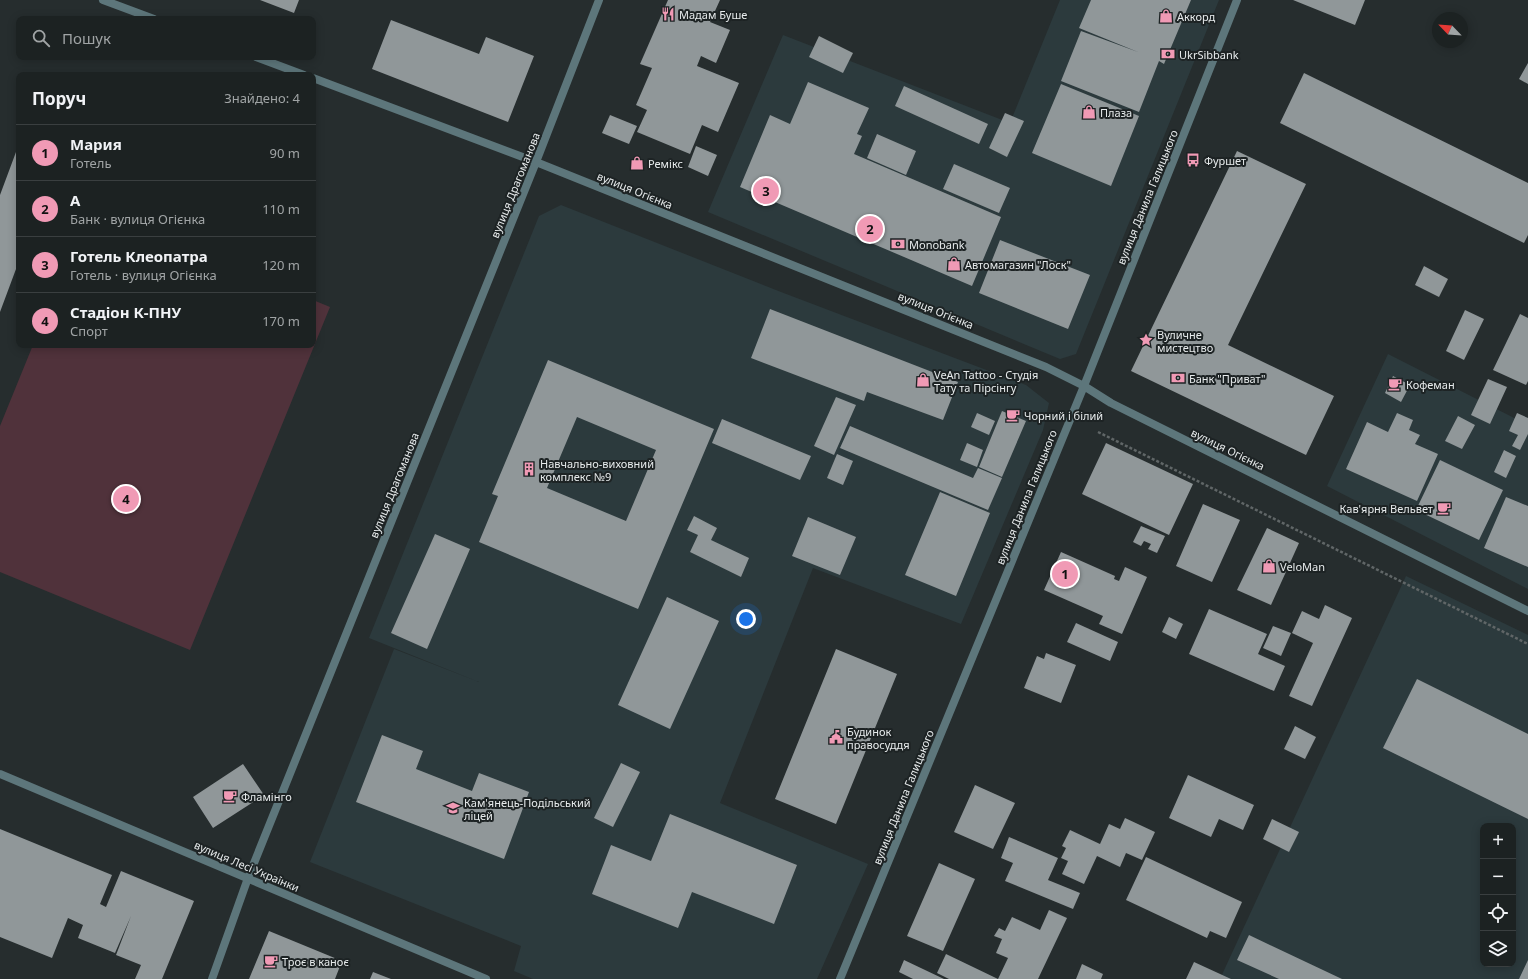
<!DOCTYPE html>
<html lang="uk">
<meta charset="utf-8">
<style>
body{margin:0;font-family:"Noto Sans",sans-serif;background:#292f2f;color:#f1f3f6}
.controls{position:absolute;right:12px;bottom:12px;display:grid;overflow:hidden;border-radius:8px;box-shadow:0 2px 10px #0003}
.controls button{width:36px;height:36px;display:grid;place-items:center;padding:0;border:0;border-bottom:1px solid #3a3f40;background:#1c2222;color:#f1f3f6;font:20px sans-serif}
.compass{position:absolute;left:1432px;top:12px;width:36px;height:36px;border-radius:50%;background:#1c2222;box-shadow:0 2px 10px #0003;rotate:295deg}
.you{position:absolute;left:746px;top:619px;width:14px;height:14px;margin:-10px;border:3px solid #fff;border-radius:50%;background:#1a73e8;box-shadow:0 0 0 6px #1a73e833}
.badge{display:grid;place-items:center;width:26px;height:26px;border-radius:50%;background:#f09ab5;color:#111;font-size:13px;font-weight:700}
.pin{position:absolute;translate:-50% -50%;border:2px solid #fff;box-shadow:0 1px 4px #0006}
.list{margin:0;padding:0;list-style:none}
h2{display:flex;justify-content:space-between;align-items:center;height:52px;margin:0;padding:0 16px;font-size:17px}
h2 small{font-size:13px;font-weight:400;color:#a0a4a5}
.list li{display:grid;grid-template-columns:26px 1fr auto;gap:12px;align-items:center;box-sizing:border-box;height:56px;padding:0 16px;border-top:1px solid #3a3f40}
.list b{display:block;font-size:15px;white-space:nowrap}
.list p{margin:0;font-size:13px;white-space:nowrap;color:#a0a4a5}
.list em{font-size:13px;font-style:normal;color:#a0a4a5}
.icon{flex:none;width:22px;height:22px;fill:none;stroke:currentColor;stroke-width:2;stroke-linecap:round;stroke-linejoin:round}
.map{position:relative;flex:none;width:1528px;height:979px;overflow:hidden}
.search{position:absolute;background:#1c2222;box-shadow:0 2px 10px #0003;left:16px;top:16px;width:300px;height:44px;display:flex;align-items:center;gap:10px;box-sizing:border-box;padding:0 14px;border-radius:8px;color:#a0a4a5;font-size:15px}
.panel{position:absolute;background:#1c2222;box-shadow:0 2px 10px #0003;left:16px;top:72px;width:300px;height:276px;border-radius:8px}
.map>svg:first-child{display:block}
.built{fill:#2c3a3d;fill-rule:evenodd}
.green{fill:#50323b}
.building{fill:#909799;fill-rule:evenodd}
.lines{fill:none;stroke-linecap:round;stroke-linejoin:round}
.path{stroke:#606667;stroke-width:2.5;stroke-dasharray:3 2;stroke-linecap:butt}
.minor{stroke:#5d767b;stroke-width:8}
.tertiary{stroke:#5d767b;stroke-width:8}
.labels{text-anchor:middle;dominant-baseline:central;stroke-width:4;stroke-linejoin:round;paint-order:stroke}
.poi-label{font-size:11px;fill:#e7ebec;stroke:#1d2324;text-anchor:start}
.street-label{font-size:11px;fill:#e7ebec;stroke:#1d2324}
</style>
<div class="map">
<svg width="1528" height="979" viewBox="0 0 1528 979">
<rect width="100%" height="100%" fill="#262d2e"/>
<path class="built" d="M1060,0H1219L1076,354L1060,359L708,212L783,35L1010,123Z
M561,205L781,292L1026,385L1049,403L1043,430L961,624L813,568L720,803L868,864L817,979H533L514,971L521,946L310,862L394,649L479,682L369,638L539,216Z
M1388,354L1528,425V589L1327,486Z
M1406,576L1528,635V979H1220ZM1483,826H1513V964H1483Z"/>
<path class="green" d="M313,300L330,307L190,650L0,572V426L33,345H313Z"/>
<path class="building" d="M260,0H299L294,13Z
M668,0H720L710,22L730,30L716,63L701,56L697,66L739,83L718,132L702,125L690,154L637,132L647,110L636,105L652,68L640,64Z
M1091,0H1191L1164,64L1159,61L1139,112L1061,81L1081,31L1138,52L1079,28Z
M1293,0H1365L1355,25Z
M391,20L479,54L486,37L534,56L508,122L372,69Z
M819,36L853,53L843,73L809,57Z
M1528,63V84L1519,79Z
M1304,73L1528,183V235L1524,243L1280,123Z
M808,82L869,108L857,134L862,136L854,154L1001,217L972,286L740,187L770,115L790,124Z
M1061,84L1139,116L1111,186L1032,153Z
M904,86L988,124L979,144L895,106Z
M1005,113L1024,121L1007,157L989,148Z
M610,115L637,126L629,144L602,133Z
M877,134L916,151L906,175L867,158Z
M696,146L717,155L708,176L688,167Z
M1237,151L1306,184L1228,345L1334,396L1306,455L1131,371Z
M16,152L19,154V261L0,312V195Z
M954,164L1010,188L999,213L943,189Z
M1000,240L1090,275L1068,329L979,293Z
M1424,266L1448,279L1439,297L1415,285Z
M770,309L958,382L943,420L867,392L864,401L751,358Z
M1465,310L1484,319L1464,360L1446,351Z
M1520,314L1528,318V381L1526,385L1493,370Z
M548,360L714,429L638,609L479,542L498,496L492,494ZM577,417L656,450L626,521L547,488Z
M1393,376L1410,385L1401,402L1385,393Z
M1488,379L1507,387L1490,424L1471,415Z
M836,397L856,405L834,455L814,446Z
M1002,411L1026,421L1002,477L979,467Z
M977,413L995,421L989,435L971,427Z
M1397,413L1413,420L1409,430L1420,435L1415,444L1438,454L1417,501L1346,469L1367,422L1388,432Z
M1517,413L1528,418V434L1520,450L1512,446L1518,435L1509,431Z
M1458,416L1475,425L1462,449L1445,441Z
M722,419L811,456L800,480L712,443Z
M850,426L973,478L978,468L1002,478L988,510L840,448Z
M967,443L983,450L977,467L960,460Z
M1106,443L1193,484L1169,535L1082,494Z
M1504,450L1516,456L1506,478L1494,472Z
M837,454L853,461L843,485L827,478Z
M1440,460L1503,490L1479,540L1416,510Z
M940,492L990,513L956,596L905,575Z
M1506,497L1528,506V567L1484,548Z
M1203,504L1240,520L1212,582L1176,566Z
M694,516L717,528L711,540L749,558L741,577L690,552L698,535L687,530Z
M808,517L856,537L840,575L792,556Z
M1141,526L1165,536L1157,553L1148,549L1151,544L1144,541L1141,546L1133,542Z
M1267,528L1299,543L1271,605L1237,590Z
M435,534L470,549L427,649L391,633Z
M1061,552L1115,576L1114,579L1119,581L1125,567L1147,577L1122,634L1099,624L1103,616L1044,590Z
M667,597L719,621L670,729L618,705Z
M1325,605L1352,618L1312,706L1289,696L1313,643L1292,633L1302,611L1319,619Z
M1209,609L1267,634L1258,654L1285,666L1274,691L1189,654Z
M1169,617L1183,624L1176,639L1162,632Z
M1076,623L1118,642L1110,661L1067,642Z
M1273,626L1291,633L1281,656L1263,648Z
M836,649L897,674L836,824L775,799Z
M1046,653L1076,665L1061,703L1024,688L1037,656L1044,659Z
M1417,679L1528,734V819L1383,748Z
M1295,726L1316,737L1305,759L1284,749Z
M382,735L423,751L416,769L472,791L479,773L529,792L504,859L356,802Z
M621,763L640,772L613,827L594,818Z
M243,764L264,795L213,828L193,797Z
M1188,775L1254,805L1243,830L1219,819L1211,837L1169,818Z
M975,785L1015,803L993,849L954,832Z
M670,814L797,865L774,924L692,892L678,928L592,894L611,845L651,861Z
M1125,818L1155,832L1142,860L1126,853L1120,867L1097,856L1084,884L1062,874L1068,861L1061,858L1066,848L1062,846L1070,830L1100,844L1109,824L1120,829Z
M1272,819L1299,832L1289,852L1263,839Z
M0,829L112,875L100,904L106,907L121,871L194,901L162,979H135L141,965L116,955L131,916L115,953L78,938L83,925L68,918L52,958L0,937Z
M1009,837L1058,858L1048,880L1080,893L1073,909L1005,881L1013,863L1001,858Z
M1146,857L1242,902L1226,938L1210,931L1207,938L1126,900Z
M939,863L975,879L943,951L907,936Z
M1049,910L1067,918L1038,979H949L937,973L946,954L998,979L1008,958L996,953L1002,939L994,936L999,928L1005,931L1012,917L1040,930Z
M269,931L342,961L335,979H249Z
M1249,935L1342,979H1279L1237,960Z
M904,960L944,979H913L899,972Z
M1528,960V979H1519Z
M1194,962L1231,979H1186Z
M1082,964L1103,974L1101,979H1076Z
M373,972L391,979H370Z"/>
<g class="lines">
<path class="path" d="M1098,432L1528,644"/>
<path class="minor" d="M103,0L154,19
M256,57L304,75
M313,78L536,162L1046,367L1084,386L1111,403L1528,611
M212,979L248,878L536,162L599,0
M840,979L1084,386L1237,0"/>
<path class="tertiary" d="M0,774L486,979"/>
</g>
<defs>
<g id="restaurant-bare" transform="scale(1.08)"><path d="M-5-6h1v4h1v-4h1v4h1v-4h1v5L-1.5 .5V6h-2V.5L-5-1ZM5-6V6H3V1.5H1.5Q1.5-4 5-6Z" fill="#f09ab5" stroke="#1d2324" stroke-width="2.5" paint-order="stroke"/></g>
<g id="shop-bare" transform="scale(1.08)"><path d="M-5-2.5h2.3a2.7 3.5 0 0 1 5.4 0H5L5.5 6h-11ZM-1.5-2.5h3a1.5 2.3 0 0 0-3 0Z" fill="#f09ab5" stroke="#1d2324" stroke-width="2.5" paint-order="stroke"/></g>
<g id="bank-bare" transform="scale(1.08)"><path d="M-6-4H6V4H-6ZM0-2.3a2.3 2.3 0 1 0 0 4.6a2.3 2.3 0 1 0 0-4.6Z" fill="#f09ab5" stroke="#1d2324" stroke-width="2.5" paint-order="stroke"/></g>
<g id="bus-bare" transform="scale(1.08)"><path d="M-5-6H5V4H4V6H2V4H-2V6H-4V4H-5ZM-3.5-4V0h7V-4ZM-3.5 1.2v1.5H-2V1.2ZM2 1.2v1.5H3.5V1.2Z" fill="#f09ab5" stroke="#1d2324" stroke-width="2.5" paint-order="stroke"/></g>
<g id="sight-bare" transform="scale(1.08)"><path d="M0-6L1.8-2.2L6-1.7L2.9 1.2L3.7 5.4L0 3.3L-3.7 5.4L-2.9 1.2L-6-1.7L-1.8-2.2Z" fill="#f09ab5" stroke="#1d2324" stroke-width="2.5" paint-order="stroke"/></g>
<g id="cafe-bare" transform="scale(1.08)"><path d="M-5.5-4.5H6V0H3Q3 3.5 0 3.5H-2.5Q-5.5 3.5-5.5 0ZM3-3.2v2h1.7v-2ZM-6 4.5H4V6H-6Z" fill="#f09ab5" stroke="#1d2324" stroke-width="2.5" paint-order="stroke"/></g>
<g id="building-bare" transform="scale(1.08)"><path d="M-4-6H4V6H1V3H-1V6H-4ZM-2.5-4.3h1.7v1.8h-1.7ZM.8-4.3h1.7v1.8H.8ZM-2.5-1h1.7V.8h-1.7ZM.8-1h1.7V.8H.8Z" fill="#f09ab5" stroke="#1d2324" stroke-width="2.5" paint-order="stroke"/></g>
<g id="civic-bare" transform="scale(1.08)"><path d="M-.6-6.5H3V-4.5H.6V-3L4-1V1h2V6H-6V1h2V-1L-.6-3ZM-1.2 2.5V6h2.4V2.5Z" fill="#f09ab5" stroke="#1d2324" stroke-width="2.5" paint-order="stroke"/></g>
<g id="school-bare" transform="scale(1.08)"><path d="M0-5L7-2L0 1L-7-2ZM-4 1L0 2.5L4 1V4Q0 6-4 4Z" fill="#f09ab5" stroke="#1d2324" stroke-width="2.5" paint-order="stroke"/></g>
</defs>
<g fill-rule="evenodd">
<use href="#restaurant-bare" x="668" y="14"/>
<use href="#shop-bare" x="1166" y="16"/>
<use href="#bank-bare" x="1168" y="54"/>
<use href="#shop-bare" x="1089" y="112"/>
<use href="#bus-bare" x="1193" y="160"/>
<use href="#shop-bare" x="637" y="163"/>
<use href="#bank-bare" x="898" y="244"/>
<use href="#shop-bare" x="954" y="264"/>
<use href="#sight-bare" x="1146" y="340"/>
<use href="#bank-bare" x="1178" y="378"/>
<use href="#shop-bare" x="923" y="380"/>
<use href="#cafe-bare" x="1395" y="384"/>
<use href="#cafe-bare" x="1013" y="415"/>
<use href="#building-bare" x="529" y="469"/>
<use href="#cafe-bare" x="1444" y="508"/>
<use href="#shop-bare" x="1269" y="566"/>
<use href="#civic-bare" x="836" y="737"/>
<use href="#cafe-bare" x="230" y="796"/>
<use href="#school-bare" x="453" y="808"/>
<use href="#cafe-bare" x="271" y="961"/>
</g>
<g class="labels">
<g class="poi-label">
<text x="679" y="14">Мадам Буше</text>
<text x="1177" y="16">Аккорд</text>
<text x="1179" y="54">UkrSibbank</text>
<text x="1100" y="112">Плаза</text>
<text x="1204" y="160">Фуршет</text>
<text x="648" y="163">Ремікс</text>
<text x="909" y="244">Monobank</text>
<text x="965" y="264">Автомагазин "Лоск"</text>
<text x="1157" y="334">Вуличне<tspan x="1157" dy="13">мистецтво</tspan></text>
<text x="934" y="374">VeAn Tattoo - Студія<tspan x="934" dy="13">Тату та Пірсінгу</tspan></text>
<text x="1189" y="378">Банк "Приват"</text>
<text x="1406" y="384">Кофеман</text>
<text x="1024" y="415">Чорний і білий</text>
<text x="540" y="463">Навчально-виховний<tspan x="540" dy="13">комплекс №9</tspan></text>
<text x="1433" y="508" text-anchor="end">Кав'ярня Вельвет</text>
<text x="1280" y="566">VeloMan</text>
<text x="847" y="731">Будинок<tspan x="847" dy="13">правосуддя</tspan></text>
<text x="241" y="796">Фламінго</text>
<text x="464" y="802">Кам'янець-Подільський<tspan x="464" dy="13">ліцей</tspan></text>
<text x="282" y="961">Троє в каноє</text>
</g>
<g class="street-label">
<text transform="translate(515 185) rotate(-68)">вулиця Драгоманова</text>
<text transform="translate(635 190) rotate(22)">вулиця Огієнка</text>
<text transform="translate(1147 197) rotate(-68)">вулиця Данила Галицького</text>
<text transform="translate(936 310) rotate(22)">вулиця Огієнка</text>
<text transform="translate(1228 449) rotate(26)">вулиця Огієнка</text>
<text transform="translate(394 485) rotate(-68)">вулиця Драгоманова</text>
<text transform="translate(1026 497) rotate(-68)">вулиця Данила Галицького</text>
<text transform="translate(903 797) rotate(-68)">вулиця Данила Галицького</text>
<text transform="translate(247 866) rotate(23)">вулиця Лесі Українки</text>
</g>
</g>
</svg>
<div class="controls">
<button>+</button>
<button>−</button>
<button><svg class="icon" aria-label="locate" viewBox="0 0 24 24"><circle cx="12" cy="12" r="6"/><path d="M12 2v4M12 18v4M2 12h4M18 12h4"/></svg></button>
<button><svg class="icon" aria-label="layers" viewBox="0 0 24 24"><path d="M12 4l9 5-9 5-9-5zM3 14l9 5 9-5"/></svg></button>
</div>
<svg class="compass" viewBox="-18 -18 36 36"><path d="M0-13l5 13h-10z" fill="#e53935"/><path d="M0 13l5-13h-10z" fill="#a0a4a5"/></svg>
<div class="you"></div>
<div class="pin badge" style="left:1065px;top:574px">1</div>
<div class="pin badge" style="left:870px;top:229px">2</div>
<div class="pin badge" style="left:766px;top:191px">3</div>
<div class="pin badge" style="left:126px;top:499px">4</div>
<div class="search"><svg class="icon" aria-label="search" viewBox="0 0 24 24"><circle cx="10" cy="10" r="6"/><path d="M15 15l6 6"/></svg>Пошук</div>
<section class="panel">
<h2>Поруч<small>Знайдено: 4</small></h2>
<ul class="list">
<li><span class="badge">1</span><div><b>Мария</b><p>Готель</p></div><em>90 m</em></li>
<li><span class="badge">2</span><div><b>А</b><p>Банк · вулиця Огієнка</p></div><em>110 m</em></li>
<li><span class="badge">3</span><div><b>Готель Клеопатра</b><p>Готель · вулиця Огієнка</p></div><em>120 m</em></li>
<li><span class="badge">4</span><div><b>Стадіон К-ПНУ</b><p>Спорт</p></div><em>170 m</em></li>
</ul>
</section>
</div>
